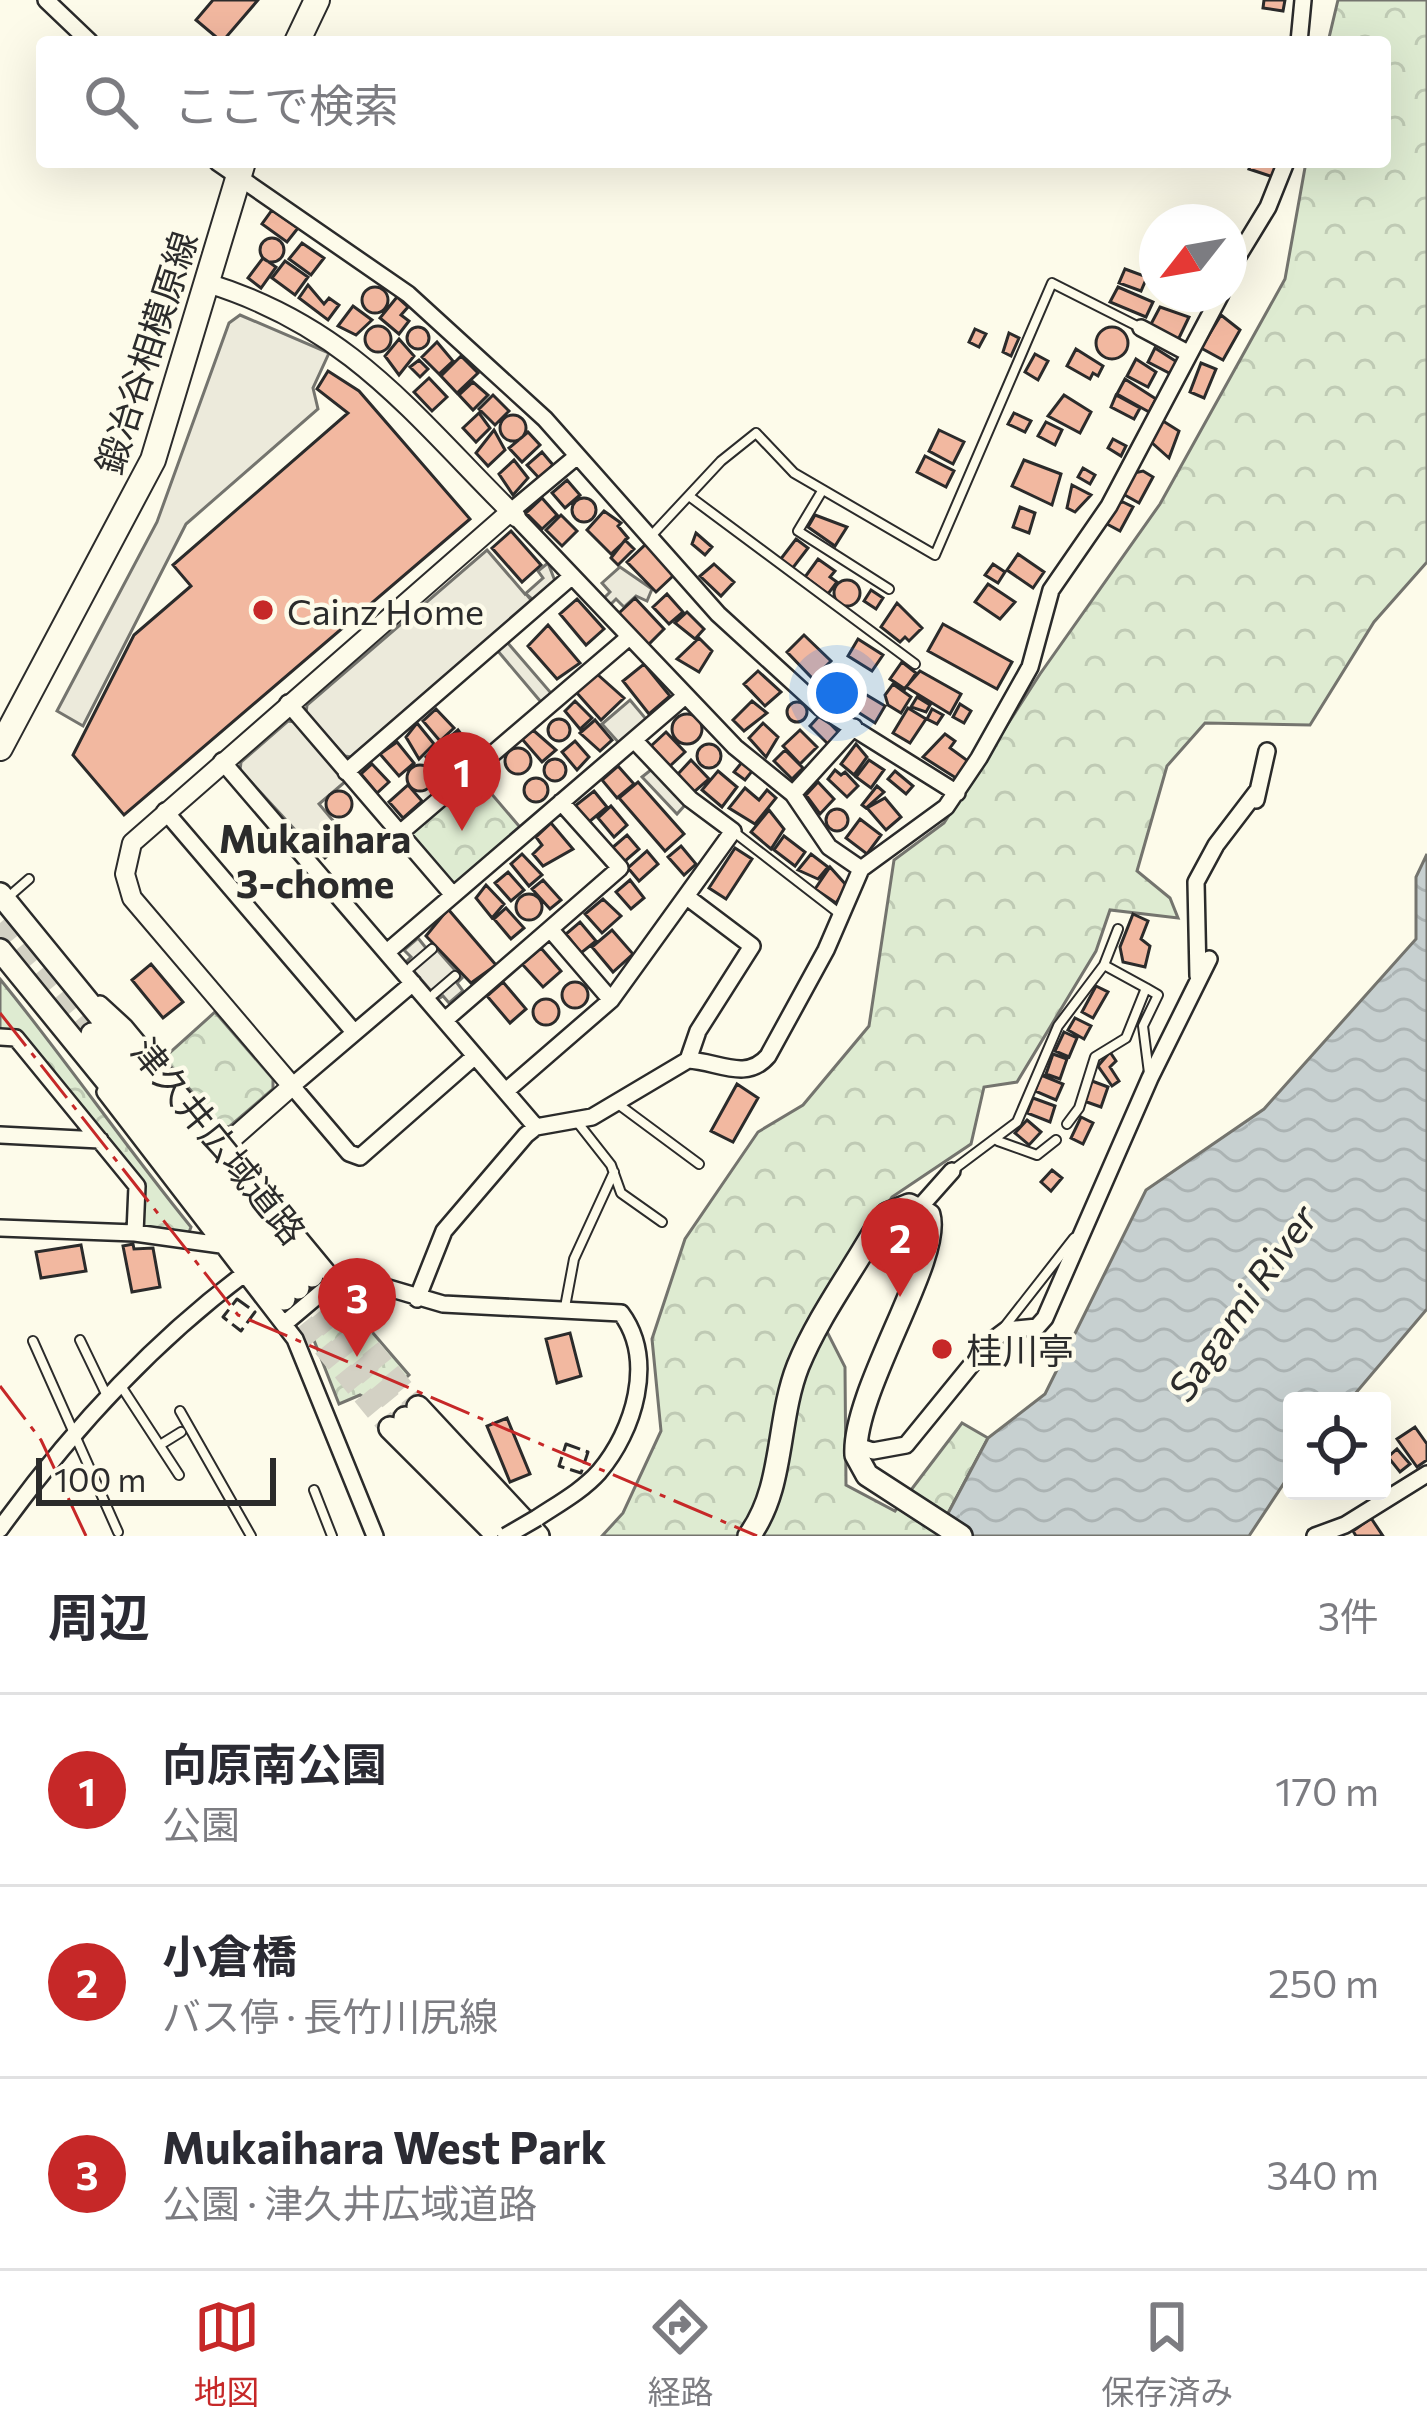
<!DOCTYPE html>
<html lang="ja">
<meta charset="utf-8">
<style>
body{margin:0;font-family:Commissioner,"Noto Sans JP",sans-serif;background:#f2f2f3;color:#2b2b33}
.controls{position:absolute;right:36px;bottom:36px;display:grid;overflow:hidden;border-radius:12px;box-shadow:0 12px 48px #0002}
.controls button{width:108px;height:108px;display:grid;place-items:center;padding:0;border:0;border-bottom:3px solid #e1e1e2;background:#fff;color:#2b2b33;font:60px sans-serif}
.compass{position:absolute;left:1139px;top:204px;width:108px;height:108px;border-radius:50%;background:#fff;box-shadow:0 12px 48px #0002;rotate:239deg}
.scale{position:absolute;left:36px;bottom:30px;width:240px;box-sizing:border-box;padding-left:12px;border:6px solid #2b2b2b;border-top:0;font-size:33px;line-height:42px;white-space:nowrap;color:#2b2b2b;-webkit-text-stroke:9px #fdfbea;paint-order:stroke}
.you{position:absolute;left:837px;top:693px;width:42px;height:42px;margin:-30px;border:9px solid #fff;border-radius:50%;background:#1a73e8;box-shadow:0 0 0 18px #1a73e833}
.badge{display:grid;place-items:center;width:78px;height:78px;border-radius:50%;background:#c62828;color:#fff;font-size:39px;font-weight:700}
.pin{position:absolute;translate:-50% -99px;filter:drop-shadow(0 3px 6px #0008)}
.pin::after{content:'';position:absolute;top:63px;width:42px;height:36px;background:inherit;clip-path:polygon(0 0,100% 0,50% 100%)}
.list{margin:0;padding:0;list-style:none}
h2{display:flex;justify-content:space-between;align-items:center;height:156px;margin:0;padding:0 48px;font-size:51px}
h2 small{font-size:39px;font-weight:400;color:#7c7c81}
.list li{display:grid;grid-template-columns:78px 1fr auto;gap:36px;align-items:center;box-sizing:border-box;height:192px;padding:0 48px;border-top:3px solid #e1e1e2}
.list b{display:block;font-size:45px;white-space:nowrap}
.list p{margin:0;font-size:39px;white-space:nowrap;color:#7c7c81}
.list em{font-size:39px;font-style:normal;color:#7c7c81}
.icon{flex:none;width:66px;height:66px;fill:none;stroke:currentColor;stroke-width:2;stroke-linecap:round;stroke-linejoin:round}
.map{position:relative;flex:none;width:1427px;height:1536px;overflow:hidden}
.search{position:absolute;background:#fff;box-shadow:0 12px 48px #0002;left:36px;right:36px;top:36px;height:132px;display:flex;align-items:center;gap:30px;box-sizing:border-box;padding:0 42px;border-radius:12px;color:#7c7c81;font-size:45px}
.sheet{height:732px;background:#fff}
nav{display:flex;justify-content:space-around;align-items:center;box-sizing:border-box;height:168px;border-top:3px solid #e1e1e2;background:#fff;font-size:33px;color:#7c7c81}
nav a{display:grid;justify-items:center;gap:6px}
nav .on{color:#c62828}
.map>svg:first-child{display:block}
.forest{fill:url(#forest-crowns);stroke:#74746e;stroke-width:3}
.parking{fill:#eceadb;stroke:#74746e;stroke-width:3}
.water{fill:url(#water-waves);stroke:#74746e;stroke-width:3}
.building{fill:#f2b8a0;stroke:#2b2b2b;stroke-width:3}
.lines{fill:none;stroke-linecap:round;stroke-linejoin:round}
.secondary-tunnel{stroke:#d3d1c4;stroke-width:21;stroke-dasharray:21 10;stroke-linecap:butt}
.service-casing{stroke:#2b2b2b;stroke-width:12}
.minor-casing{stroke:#2b2b2b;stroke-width:20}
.tertiary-casing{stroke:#2b2b2b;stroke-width:22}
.secondary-casing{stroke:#2b2b2b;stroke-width:26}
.primary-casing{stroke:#2b2b2b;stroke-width:28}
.service{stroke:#fdfbea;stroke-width:8}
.minor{stroke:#fdfbea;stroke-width:15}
.tertiary{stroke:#fdfbea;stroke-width:18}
.secondary{stroke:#fdfbea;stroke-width:21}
.primary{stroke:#fdfbea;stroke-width:24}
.minor-bridge-casing{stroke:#2b2b2b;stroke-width:20;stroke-linecap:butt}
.minor-bridge{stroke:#fdfbea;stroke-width:15}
.fence{stroke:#2b2b2b;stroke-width:3;stroke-dasharray:15 6;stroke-linecap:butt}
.power{stroke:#c62828;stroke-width:3;stroke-dasharray:42 9 6 9;stroke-linecap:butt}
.poi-dot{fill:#c62828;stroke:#fdfbea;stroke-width:4.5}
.labels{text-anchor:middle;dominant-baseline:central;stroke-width:9;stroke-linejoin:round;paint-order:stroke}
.street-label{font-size:36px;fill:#2b2b2b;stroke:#fdfbea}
.poi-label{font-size:36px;fill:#2b2b2b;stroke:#fdfbea;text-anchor:start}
.neighbourhood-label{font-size:39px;font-weight:bold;fill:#2b2b2b;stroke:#fdfbea}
.water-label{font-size:39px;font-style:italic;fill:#2b2b2b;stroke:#fdfbea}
</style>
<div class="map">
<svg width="1427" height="1536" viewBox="0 0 1427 1536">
<defs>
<pattern id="forest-crowns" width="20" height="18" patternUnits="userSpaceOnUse" patternTransform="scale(3)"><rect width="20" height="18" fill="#deebd1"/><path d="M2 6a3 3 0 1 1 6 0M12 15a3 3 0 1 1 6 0" fill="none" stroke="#bfcab4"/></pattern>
<pattern id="water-waves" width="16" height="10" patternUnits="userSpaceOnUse" patternTransform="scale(3)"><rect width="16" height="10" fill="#c7d0d0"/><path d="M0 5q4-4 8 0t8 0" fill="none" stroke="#abb3b3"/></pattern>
</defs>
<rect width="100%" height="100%" fill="#fdfbea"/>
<path class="forest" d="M1338,0H1427V562L1374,622L1310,725L1205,723L1167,766L1137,871L1170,898L1178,918L1110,910L1096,951L1017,1082L984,1087L971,1144L892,1197L817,1312L845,1367L846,1485L895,1511L962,1423L988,1438L936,1536H602L623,1513L661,1431L652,1339L685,1239L758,1132L803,1105L869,1026L894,860L944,823L1040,674L1160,504L1285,279L1306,162H1385V42H1328Z
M472,771L525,833L453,895L399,834Z
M0,979C66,1060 125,1146 191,1227L188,1235L143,1227L142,1184L0,1030Z
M215,1012L273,1079V1089L229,1127L219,1125L164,1058Z
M342,1297L409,1375L378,1405L360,1395L339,1404L308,1325Z"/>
<path class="parking" d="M240,315L329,353L313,388L318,409L186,524L83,726L57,711L157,522L229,323Z
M487,550L525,594L543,578L538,571L548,563L555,581L533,600L526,594L532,601L351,757L345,756L306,713L307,705Z
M620,567L652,589L647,601L636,596L624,607L616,599L609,606L603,599L610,592L602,583Z
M507,642L551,693L541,702L497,650Z
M630,700L646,719L619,743L602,724Z
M288,721L295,722L346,781L319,804L335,823L309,845L240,770L241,762Z
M652,769L686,804L677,814L642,777Z
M418,938L426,948L432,944L462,978L457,983L463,991L449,1003L443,996L438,999L406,962L411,957L404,950Z"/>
<path class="water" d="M1427,854V1309L1349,1401H1292V1471L1249,1536H936L988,1438L1045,1394L1146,1190L1264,1109L1416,939V877Z"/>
<path class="building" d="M213,0H258L222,42L196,20Z
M1264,0H1285L1283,11L1263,8Z
M1252,162H1278L1273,177L1249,169Z
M272,210L298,228L287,242L262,224Z
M260 250a12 12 0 1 1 24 0a12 12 0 1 1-24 0Z
M302,243L324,258L311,275L289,259Z
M263,258L276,267L261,288L248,278Z
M285,261L308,277L295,295L272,278Z
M1125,269L1147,277L1141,291L1119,283Z
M308,285L324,304L329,298L339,305L328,320L299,298Z
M362 300a13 13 0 1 1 26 0a13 13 0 1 1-26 0Z
M1118,287L1153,302L1146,317L1110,302Z
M1186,294L1185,304L1160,295V294Z
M397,297L408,307L401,315L409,321L399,334L380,318Z
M353,306L372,320L356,335L338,326Z
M1160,307L1189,317L1177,342L1150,326Z
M1221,315L1240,330L1223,360L1201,348Z
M365 339a13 13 0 1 1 26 0a13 13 0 1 1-26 0Z
M407 338a11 11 0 1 1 22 0a11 11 0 1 1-22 0Z
M1096 343a16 16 0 1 1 32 0a16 16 0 1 1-32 0Z
M975,329L986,334L979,347L969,342Z
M1009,333L1019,338L1011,356L1003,352Z
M399,339L414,356L399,375L385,356Z
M437,342L453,361L439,374L422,357Z
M1155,348L1177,362L1171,374L1148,362Z
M1076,349L1103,366L1098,376L1093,373L1090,379L1067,366Z
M1035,354L1048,361L1038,380L1025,372Z
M461,356L478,373L457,393L441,376Z
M1136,359L1156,372L1148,387L1127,376Z
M419,360L428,369L420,377L410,367Z
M1201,363L1216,369L1204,398L1190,392Z
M328,371L359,391L470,519L124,815L73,755L134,635L191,586L173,565L348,413L317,389Z
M429,378L447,397L432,411L414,392Z
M1125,379L1156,399L1149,412L1117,394Z
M473,382L488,395L473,410L459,395Z
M493,395L509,411L495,425L479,409Z
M1064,395L1091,412L1080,433L1048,416Z
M1116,395L1140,408L1134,419L1111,407Z
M479,413L490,428L476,442L463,428Z
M1014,413L1031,421L1025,432L1008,424Z
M500 428a13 13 0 1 1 26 0a13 13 0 1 1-26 0Z
M1163,421L1179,431L1169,458L1150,441Z
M1046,422L1062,430L1055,445L1038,436Z
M494,430L505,450L488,466L476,453Z
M939,430L964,442L953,464L929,451Z
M528,432L540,445L522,462L509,448Z
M1113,439L1126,446L1121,456L1108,448Z
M542,452L553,465L539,478L527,465Z
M925,456L954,471L946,487L917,472Z
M514,460L528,478L513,495L499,474Z
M1024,460L1061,474L1052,505L1012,486Z
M1083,468L1095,475L1090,484L1078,477Z
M1143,471L1153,477L1139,503L1123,494L1134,473Z
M567,480L580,495L565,508L552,493Z
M1072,485L1091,495L1075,512L1067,508Z
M542,498L557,515L542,529L526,513Z
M572 510a12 12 0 1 1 24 0a12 12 0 1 1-24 0Z
M1123,502L1133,507L1120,531L1105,523L1115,504Z
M1020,507L1035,513L1029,533L1013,527Z
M604,511L621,523L618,526L628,538L611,554L587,530Z
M561,515L577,531L562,546L546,530Z
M815,515L847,527L835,546L808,527Z
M511,531L541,565L522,582L492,548Z
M696,533L712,547L705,555L692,544Z
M796,539L808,548L792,569L780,560Z
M625,540L634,549L618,565L611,558Z
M646,544L674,575L656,592L627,562Z
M1018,554L1044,572L1033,588L1007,570Z
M818,559L835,571L830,577L837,582L828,594L805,577Z
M714,564L734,582L721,596L700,576Z
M993,564L1005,572L998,583L985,575Z
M834 593a13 13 0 1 1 26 0a13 13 0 1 1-26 0Z
M988,584L1015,602L1000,619L975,602Z
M871,590L883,598L876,609L864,601Z
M667,594L683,612L669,624L653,607Z
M635,598L664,629L648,645L618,614Z
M577,599L604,629L586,645L560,614Z
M897,603L922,628L909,641L905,637L900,642L881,627Z
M687,612L704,629L695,639L675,623Z
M943,624L1012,662L997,689L928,651Z
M548,625L580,663L557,679L528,646Z
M804,635L831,661L813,679L787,652Z
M699,638L712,651L699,672L677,659Z
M858,639L883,655L872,671L848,656Z
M902,662L916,673L905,689L890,679Z
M644,664L670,696L649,714L623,681Z
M758,671L781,692L765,706L744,684Z
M920,671L961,694L950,714L906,687Z
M597,674L624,698L601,720L576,692Z
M893,684L911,697L901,713L888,705L885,695Z
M860,691L885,706L875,723L850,707Z
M917,697L930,705L926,712L911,707Z
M575,701L592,718L580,729L565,711Z
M752,701L767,713L744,731L733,720Z
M787 712a10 10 0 1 1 20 0a10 10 0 1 1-20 0Z
M960,704L971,711L964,723L953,717Z
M908,708L926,719L910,743L893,733Z
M436,709L454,728L440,741L423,721Z
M932,709L943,715L937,724L927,719Z
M821,714L840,734L829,745L810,726Z
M672 729a15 15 0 1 1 30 0a15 15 0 1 1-30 0Z
M548 730a11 11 0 1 1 22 0a11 11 0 1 1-22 0Z
M595,720L612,740L600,751L580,733Z
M417,723L434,744L419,759L406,737Z
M763,723L778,737L766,757L749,738Z
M458,730L469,744L463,749L470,757L462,764L444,742Z
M533,730L556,750L542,762L522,739Z
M800,730L817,747L800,764L783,746Z
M666,732L685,752L670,766L651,746Z
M945,734L955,741L950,748L968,761L956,778L923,757Z
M575,741L589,757L577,770L562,752Z
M397,742L414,763L399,776L380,754Z
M856,744L867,757L854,775L841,764Z
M697 756a12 12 0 1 1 24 0a12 12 0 1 1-24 0Z
M439,745L454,762L442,776L426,757Z
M505 761a13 13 0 1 1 26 0a13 13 0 1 1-26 0Z
M785,750L803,768L792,779L774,761Z
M544 770a11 11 0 1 1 22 0a11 11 0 1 1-22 0Z
M691,760L709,779L694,792L678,774Z
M869,760L884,770L871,788L856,777Z
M743,761L753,770L745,780L734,772Z
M372,764L389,782L377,793L361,774Z
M407 778a13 13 0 1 1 26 0a13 13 0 1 1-26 0Z
M618,766L634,784L617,798L602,780Z
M835,770L841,775L845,772L858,786L847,797L828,779Z
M718,771L737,787L722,807L702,790Z
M895,771L913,786L906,794L888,779Z
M524 790a12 12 0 1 1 24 0a12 12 0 1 1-24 0Z
M638,782L684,834L665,851L619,798Z
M818,782L834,799L820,814L806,795Z
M408,785L422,801L403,818L389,802Z
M877,786L884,792L866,808L862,805Z
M745,788L759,800L767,790L776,798L755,824L729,808Z
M594,791L607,807L589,822L575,806Z
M326 804a13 13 0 1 1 26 0a13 13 0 1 1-26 0Z
M885,798L901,817L886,830L867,808Z
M611,806L627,825L614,837L598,818Z
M826 820a11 11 0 1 1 22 0a11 11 0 1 1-22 0Z
M769,810L784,829L771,849L751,832Z
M860,819L881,835L867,854L846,838Z
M551,823L573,849L543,866L533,854L542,845L536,837Z
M333,826L345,840L325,858L312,844Z
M627,835L639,849L624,862L612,848Z
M784,836L805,852L795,866L774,850Z
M681,846L696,864L684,875L668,857Z
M735,848L752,859L726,899L709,888Z
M647,851L658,864L639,881L628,868Z
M522,854L542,875L529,886L511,864Z
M811,854L828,867L818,879L798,870Z
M830,867L847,886L836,903L815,889Z
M508,872L524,890L511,901L495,883Z
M543,880L561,900L550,909L532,889Z
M630,880L644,898L631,909L616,892Z
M486,885L504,904L492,918L476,898Z
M516 907a13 13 0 1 1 26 0a13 13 0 1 1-26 0Z
M603,899L621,916L602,933L585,914Z
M506,908L524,928L511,939L494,919Z
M448,909L496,965L471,983L426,936Z
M1133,914L1148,921L1141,939L1150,946L1145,967L1123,962L1120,947Z
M580,922L596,941L581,953L566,934Z
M612,930L633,954L613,972L592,947Z
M541,948L561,971L543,987L522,964Z
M151,964L183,1002L163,1018L132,980Z
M503,982L526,1009L510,1023L487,996Z
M562 995a13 13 0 1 1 26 0a13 13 0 1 1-26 0Z
M1096,986L1108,992L1093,1018L1082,1012Z
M533 1012a13 13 0 1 1 26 0a13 13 0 1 1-26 0Z
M1075,1018L1091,1026L1084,1039L1068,1030Z
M1064,1032L1077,1038L1069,1057L1055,1051Z
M1110,1052L1116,1061L1110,1067L1119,1081L1112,1086L1098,1066Z
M1053,1054L1067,1059L1060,1079L1046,1074Z
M1041,1075L1063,1084L1056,1100L1035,1091Z
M1092,1081L1108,1087L1101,1107L1084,1101Z
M737,1084L758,1098L733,1142L711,1131Z
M1033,1098L1055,1106L1050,1122L1027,1113Z
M1081,1117L1093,1123L1083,1144L1071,1138Z
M1027,1120L1041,1132L1029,1145L1015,1133Z
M1052,1170L1062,1178L1051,1191L1041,1182Z
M133,1244L134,1249L153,1248L160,1287L132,1292L123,1246Z
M81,1245L86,1271L41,1278L36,1252Z
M570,1333L581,1376L557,1383L546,1339Z
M507,1418L530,1474L510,1482L487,1426Z
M1415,1427L1427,1444V1460L1417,1467L1397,1439Z
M1397,1449L1410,1464L1400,1472L1388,1457Z
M1371,1518L1383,1536H1356L1353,1531Z"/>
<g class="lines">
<path class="secondary-tunnel" d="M0,923L92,1034
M312,1276L418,1407
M298,1289L405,1418
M284,1299L390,1428"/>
<g class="service-casing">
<path id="service" d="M822,491L798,531L889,589
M689,496L915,664
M652,535L721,461L756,433L794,473L935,555L1052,283L1141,328
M734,832L840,914
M6,899L29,879
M1104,965L1118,929
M411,967L432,949
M1146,988L1158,995L1143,1026L1149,1073
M434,994L455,976
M618,1104L699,1164
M578,1123L611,1165L621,1193L662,1222
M998,1141L1037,1155L1056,1140
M953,1170L1017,1122L1058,1026L1104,965L1146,988L1126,1038L1095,1057L1079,1108L1067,1124
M565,1307L574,1259L614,1172
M1002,1330L1074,1238
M80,1340L107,1396
M33,1341L118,1532
M121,1386L179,1475
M180,1411L251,1536
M160,1445L181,1432
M314,1490L332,1536"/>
</g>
<g class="minor-casing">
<path id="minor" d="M46,0L90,42
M1299,42L1303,0
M217,162L408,294L545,419L718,614L821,708L957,793
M1229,271L1268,207L1286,162
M1141,328L1188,353
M510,512L576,457
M516,517L735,747L793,794L829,847L861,869
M288,703L453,895
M222,761L536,1127
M346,772L571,577
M793,794L854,727
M1256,800L1267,751
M561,802L620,868L550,929L611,1000
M165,811L354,1032
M399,834L628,638
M687,897L752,946L698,1031L688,1060
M387,952L685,696
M1198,976L1196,882L1216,845L1258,790
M413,983L292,1086L349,1153L360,1157L475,1056
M100,1004L125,1027L335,1281
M445,1020L550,929
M0,1037L16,1038L137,1186L135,1233
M506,1091L611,1000L733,831L690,799L634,740
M105,1092L295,1339L375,1536
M0,1135L100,1140
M920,1207L952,1171
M0,1228L135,1233L221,1245
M417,1299L444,1231L526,1135L536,1127L592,1117L688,1060C717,1061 746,1082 768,1056L826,950L861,869L946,807L979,758L1030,667L1051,590L1109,506L1221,294
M284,1324L335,1281L351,1277L443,1304L621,1313C656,1360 634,1431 599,1472C582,1491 558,1504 537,1518
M855,1445L873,1451L906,1445L990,1342L1006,1330L1037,1327L1045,1318L1150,1078L1209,959
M0,1529C70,1432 148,1346 244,1274
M1315,1536L1345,1525L1427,1474"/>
</g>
<g class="tertiary-casing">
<path id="tertiary" d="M207,283C351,327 414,416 516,517
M224,1146L292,1086L132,898L125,874L132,843L510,512"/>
</g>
<g class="secondary-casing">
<path id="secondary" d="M0,894L312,1276
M0,950L284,1299
M92,1034L298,1288
M418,1407L538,1536
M405,1418L513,1536
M390,1428L490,1528
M749,1536C785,1487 776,1422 798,1366C818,1317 851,1273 877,1227L887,1214L909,1205L929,1215C942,1258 852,1392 856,1455L867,1475L961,1536"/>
</g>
<g class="primary-casing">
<path id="primary" d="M297,42L317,0
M0,748L153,460L243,162"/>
</g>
<use href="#service" class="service"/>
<use href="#minor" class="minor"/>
<use href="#tertiary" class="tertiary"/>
<use href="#secondary" class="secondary"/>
<use href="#primary" class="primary"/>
<g class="minor-bridge-casing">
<path id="minor-bridge" d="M506,1536L537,1518"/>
</g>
<use href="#minor-bridge" class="minor-bridge"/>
<path class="fence" d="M237,1299L255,1312L241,1331L223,1317Z
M566,1444L588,1452L581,1473L559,1466Z"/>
<path class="power" d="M0,1013L238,1315L757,1536
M0,1386L41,1440L86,1536"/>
</g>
<g class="poi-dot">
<circle cx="263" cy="610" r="12"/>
<circle cx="942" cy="1349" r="12"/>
</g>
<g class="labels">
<g class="street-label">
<text transform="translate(145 352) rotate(-72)">鍛冶谷相模原線</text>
<text transform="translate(220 1140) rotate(51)">津久井広域道路</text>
</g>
<g class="poi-label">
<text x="287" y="610">Cainz Home</text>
<text x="966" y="1349">桂川亭</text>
</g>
<g class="neighbourhood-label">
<text x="315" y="837">Mukaihara<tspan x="315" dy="45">3-chome</tspan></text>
</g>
<g class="water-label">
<text transform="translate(1241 1302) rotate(-55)">Sagami River</text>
</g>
</g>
</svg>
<div class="controls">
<button><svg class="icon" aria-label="locate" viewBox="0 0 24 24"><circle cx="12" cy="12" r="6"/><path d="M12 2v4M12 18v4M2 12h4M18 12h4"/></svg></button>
</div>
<svg class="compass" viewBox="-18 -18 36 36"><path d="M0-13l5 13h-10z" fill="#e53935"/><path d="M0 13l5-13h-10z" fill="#7c7c81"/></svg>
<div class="scale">100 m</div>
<div class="you"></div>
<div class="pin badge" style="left:462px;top:831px">1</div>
<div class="pin badge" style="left:900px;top:1297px">2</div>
<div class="pin badge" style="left:357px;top:1357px">3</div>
<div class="search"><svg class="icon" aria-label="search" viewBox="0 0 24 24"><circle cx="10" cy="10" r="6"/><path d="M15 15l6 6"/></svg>ここで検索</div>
</div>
<section class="sheet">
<h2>周辺<small>3件</small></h2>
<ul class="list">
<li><span class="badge">1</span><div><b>向原南公園</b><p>公園</p></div><em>170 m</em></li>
<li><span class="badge">2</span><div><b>小倉橋</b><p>バス停 · 長竹川尻線</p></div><em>250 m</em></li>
<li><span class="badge">3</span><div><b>Mukaihara West Park</b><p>公園 · 津久井広域道路</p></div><em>340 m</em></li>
</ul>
</section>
<nav>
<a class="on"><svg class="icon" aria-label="map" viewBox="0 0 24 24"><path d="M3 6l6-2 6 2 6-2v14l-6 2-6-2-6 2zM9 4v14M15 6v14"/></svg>地図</a>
<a><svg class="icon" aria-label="directions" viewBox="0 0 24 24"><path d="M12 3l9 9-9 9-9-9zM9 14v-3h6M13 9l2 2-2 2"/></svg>経路</a>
<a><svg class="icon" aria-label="saved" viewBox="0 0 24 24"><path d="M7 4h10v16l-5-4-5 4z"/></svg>保存済み</a>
</nav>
